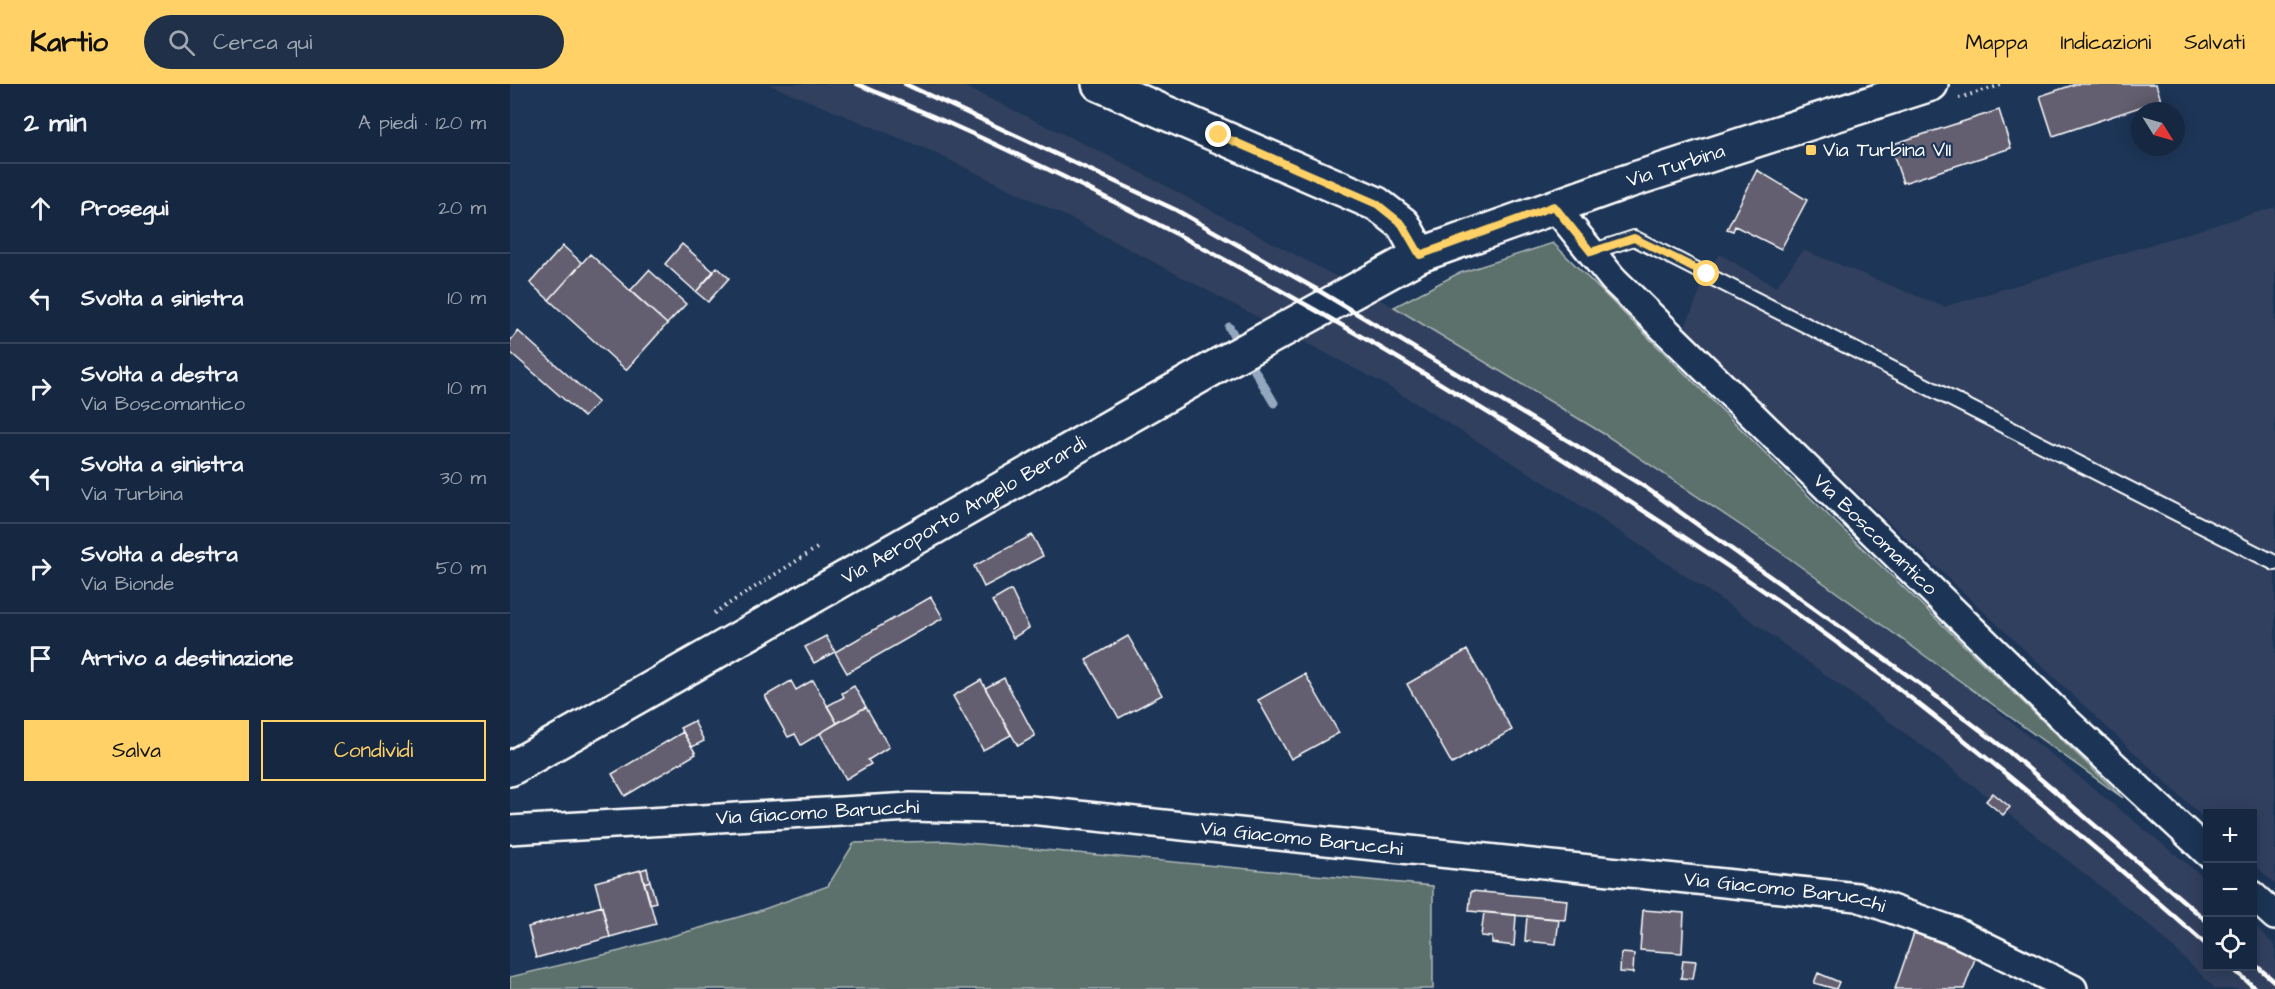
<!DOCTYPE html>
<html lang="it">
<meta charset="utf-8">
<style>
body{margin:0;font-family:"Architects Daughter",sans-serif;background:#1f3048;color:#f1f3f6}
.controls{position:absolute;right:18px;bottom:18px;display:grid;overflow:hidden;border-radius:0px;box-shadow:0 3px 15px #0003}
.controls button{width:54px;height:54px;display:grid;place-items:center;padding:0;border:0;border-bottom:2px solid #35445a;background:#162841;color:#f1f3f6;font:30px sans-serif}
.compass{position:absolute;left:1621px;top:18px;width:54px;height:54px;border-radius:50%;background:#162841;box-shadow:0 3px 15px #0003;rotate:127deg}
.stop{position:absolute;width:18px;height:18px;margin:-14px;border:4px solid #ffd166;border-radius:50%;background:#fff}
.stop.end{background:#ffd166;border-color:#fff;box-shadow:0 2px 6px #0008}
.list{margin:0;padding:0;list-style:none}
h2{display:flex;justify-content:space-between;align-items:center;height:78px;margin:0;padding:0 24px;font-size:26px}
h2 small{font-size:20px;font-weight:400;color:#9ea6b1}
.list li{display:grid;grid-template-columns:39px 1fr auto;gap:18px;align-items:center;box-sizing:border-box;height:90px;padding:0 24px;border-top:2px solid #35445a}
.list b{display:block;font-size:22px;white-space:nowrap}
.list p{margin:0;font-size:20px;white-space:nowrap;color:#9ea6b1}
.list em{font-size:20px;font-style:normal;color:#9ea6b1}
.actions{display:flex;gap:12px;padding:18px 24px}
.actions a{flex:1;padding:14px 0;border:2px solid #ffd166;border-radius:0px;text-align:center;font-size:21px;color:#ffd166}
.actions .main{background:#ffd166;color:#111}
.icon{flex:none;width:33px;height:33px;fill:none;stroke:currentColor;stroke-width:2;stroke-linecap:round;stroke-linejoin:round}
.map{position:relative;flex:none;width:1765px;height:905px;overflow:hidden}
header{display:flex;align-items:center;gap:36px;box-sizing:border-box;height:84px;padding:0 30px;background:#ffd166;color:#111}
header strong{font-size:28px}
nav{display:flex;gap:33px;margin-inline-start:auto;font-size:21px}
.search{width:420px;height:54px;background:#1f3048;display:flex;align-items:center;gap:15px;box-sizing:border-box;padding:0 21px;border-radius:33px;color:#9ea6b1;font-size:22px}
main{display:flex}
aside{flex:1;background:#162841}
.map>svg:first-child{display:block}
.built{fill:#32415e}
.green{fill:#5c706c;stroke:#aeb8b6;stroke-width:1.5}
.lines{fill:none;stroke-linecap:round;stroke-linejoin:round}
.stream{stroke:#93a7be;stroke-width:9}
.building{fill:#635e70;stroke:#fff;stroke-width:1.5}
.lane-casing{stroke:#fff;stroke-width:18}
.street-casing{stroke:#fff;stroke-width:32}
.secondary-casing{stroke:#fff;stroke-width:38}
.path{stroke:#fff;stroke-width:4;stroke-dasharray:1.5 4.5;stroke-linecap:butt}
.lane{stroke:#1d3557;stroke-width:14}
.street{stroke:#1d3557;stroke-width:27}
.secondary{stroke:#1d3557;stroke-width:33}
.rail{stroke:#fff;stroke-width:4.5}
.route{stroke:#ffd166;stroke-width:8}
.poi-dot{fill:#ffd166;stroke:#1d3557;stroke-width:2}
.labels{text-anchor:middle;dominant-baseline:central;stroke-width:4.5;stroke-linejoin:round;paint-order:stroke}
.poi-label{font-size:20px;fill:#fff;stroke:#1d3557;text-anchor:start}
.street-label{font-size:20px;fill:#fff;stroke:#1d3557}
</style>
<header>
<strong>Kartio</strong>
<div class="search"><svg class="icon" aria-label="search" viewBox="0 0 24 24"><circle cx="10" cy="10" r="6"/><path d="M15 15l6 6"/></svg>Cerca qui</div>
<nav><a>Mappa</a><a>Indicazioni</a><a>Salvati</a></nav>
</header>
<main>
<aside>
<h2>2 min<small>A piedi · 120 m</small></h2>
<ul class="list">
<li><svg class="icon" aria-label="ahead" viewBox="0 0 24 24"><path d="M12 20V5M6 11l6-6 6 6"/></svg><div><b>Prosegui</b></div><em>20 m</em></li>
<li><svg class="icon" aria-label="left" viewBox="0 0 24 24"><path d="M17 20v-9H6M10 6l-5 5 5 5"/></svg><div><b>Svolta a sinistra</b></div><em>10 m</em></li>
<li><svg class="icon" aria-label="right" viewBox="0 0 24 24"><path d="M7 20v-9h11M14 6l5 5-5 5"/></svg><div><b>Svolta a destra</b><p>Via Boscomantico</p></div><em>10 m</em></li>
<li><svg class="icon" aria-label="left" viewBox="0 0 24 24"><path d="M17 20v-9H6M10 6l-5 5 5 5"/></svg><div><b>Svolta a sinistra</b><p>Via Turbina</p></div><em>30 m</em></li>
<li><svg class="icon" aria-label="right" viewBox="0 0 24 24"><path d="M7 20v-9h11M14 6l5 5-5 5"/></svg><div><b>Svolta a destra</b><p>Via Bionde</p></div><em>50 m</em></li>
<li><svg class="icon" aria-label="arrive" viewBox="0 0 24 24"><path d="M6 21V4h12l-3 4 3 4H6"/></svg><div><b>Arrivo a destinazione</b></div></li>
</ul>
<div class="actions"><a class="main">Salva</a><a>Condividi</a></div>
</aside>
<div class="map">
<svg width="1765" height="905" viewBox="0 0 1765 905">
<rect width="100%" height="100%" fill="#1d3557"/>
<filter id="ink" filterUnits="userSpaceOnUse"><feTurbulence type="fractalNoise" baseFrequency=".0167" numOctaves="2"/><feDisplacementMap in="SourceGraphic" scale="12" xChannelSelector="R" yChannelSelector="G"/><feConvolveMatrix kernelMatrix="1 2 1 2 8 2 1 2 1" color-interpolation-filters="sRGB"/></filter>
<g filter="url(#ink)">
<path class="built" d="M258,0H449L601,73L912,238L1094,350L1269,467L1466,610L1697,796L1698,882H1742L1743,840L1765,862V905H1706L1643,844L1421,668L1228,527L1055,411L876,301L568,138L421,67Z
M1765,123V800L1743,779L1742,730H1698L1697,737L1174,246L1197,190L1209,170L1266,203L1293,166L1434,223Z"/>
<path class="green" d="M1043,159L1316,429L1613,714L1269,467L1094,350L884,223L947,190Z
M436,757L923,802V905H0V893L110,867L246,828L318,802L344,759Z"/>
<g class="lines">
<path class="stream" d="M719,243L764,319"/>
</g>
<path class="building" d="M1566,0H1646L1651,16L1543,52L1530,12Z
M1489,26L1501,64L1393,99L1380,61Z
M1247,86L1297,116L1271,165L1225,142L1223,147L1217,145Z
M172,160L204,188L186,208L155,180Z
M53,162L72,179L39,216L20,199Z
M80,170L157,240L116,286L39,216Z
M207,183L219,194L198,218L186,208Z
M139,186L176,220L157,240L120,207Z
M8,247L88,318L74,333L0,268V257Z
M522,451L533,472L474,503L464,482Z
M501,506L519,544L503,554L482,517Z
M421,513L433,534L337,589L325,568Z
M316,552L325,568L304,579L295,563Z
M618,552L652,611L609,634L576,576Z
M957,566L1002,646L942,680L897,600Z
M795,590L829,649L781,675L748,616Z
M494,594L525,652L508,662L475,604Z
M303,596L327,639L291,661L285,650L278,653L255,612L281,597L286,606Z
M471,596L501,651L473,666L443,612Z
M344,602L356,623L327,639L317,622L334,613L332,609Z
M356,623L379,663L358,676L361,680L336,695L310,649Z
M184,637L194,657L182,663L170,644Z
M173,648L186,670L115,712L102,690Z
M1483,709L1500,723L1493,731L1476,717Z
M137,784L140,797L134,799L131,786Z
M131,786L146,840L100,853L85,798Z
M140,797L146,818L140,820L134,799Z
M961,807L1057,816L1055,836L959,827Z
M92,822L100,853L26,874L18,843Z
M1133,826L1174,829L1172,869L1130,866Z
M974,828L1006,831L1004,862L982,859V853L971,852Z
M1017,832L1049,835L1046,860L1015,857Z
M1404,849L1466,872L1454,905H1385Z
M1111,869L1124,870L1123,889L1110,888Z
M1173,876L1186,877L1183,895L1171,894Z
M1308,889L1329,898L1326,905L1304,899Z"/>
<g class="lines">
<g class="lane-casing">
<path id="lane" d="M1081,168L1124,154L1765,479"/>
</g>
<g class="street-casing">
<g id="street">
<path id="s1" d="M1044,122L1103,195L1553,634L1698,769"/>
<path id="s2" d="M0,746L401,723L520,726L1347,813L1444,847L1563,905"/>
<path d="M1742,811L1765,832"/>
</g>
</g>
<g class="secondary-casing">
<g id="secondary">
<path d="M589,0L867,120L893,140L910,171"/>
<path id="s3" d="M0,685L709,281L910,171L1106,101L1421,0"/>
</g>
</g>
<path class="path" d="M1449,14L1494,0
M204,529L307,464"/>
<use href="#lane" class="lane"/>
<use href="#street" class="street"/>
<use href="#secondary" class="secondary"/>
<path class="rail" d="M347,0C567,90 775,203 977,328C1124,419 1270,512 1406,618C1506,696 1603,778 1698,862
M395,0L666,126L806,205L1135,403L1414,603L1499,668L1698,838
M1742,878L1765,898
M1720,882L1746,905"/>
</g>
</g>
<g class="lines" filter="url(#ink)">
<path class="route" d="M709,51L867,120L892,140L910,171L1044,122L1081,168L1124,154L1197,190"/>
</g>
<rect class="poi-dot" x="1295" y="60" width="12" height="12" rx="3"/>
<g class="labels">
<g class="poi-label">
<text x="1313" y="66">Via Turbina VII</text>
</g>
<g class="street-label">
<text stroke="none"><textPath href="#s3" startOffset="1316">Via Turbina</textPath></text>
<text stroke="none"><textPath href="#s3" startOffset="522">Via Aeroporto Angelo Berardi</textPath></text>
<text stroke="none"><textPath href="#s1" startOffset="460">Via Boscomantico</textPath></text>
<text stroke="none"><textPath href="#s2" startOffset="308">Via Giacomo Barucchi</textPath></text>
<text stroke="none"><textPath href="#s2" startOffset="794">Via Giacomo Barucchi</textPath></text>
<text stroke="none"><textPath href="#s2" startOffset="1280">Via Giacomo Barucchi</textPath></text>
</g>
</g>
</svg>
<div class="controls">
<button>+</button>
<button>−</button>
<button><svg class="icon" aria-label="locate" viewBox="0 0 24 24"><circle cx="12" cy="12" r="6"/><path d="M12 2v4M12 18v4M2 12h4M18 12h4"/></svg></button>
</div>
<svg class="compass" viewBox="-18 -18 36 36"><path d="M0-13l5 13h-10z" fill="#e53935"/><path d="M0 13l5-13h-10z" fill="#9ea6b1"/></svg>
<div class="stop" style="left:1197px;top:190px"></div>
<div class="stop end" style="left:709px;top:51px"></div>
</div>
</main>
